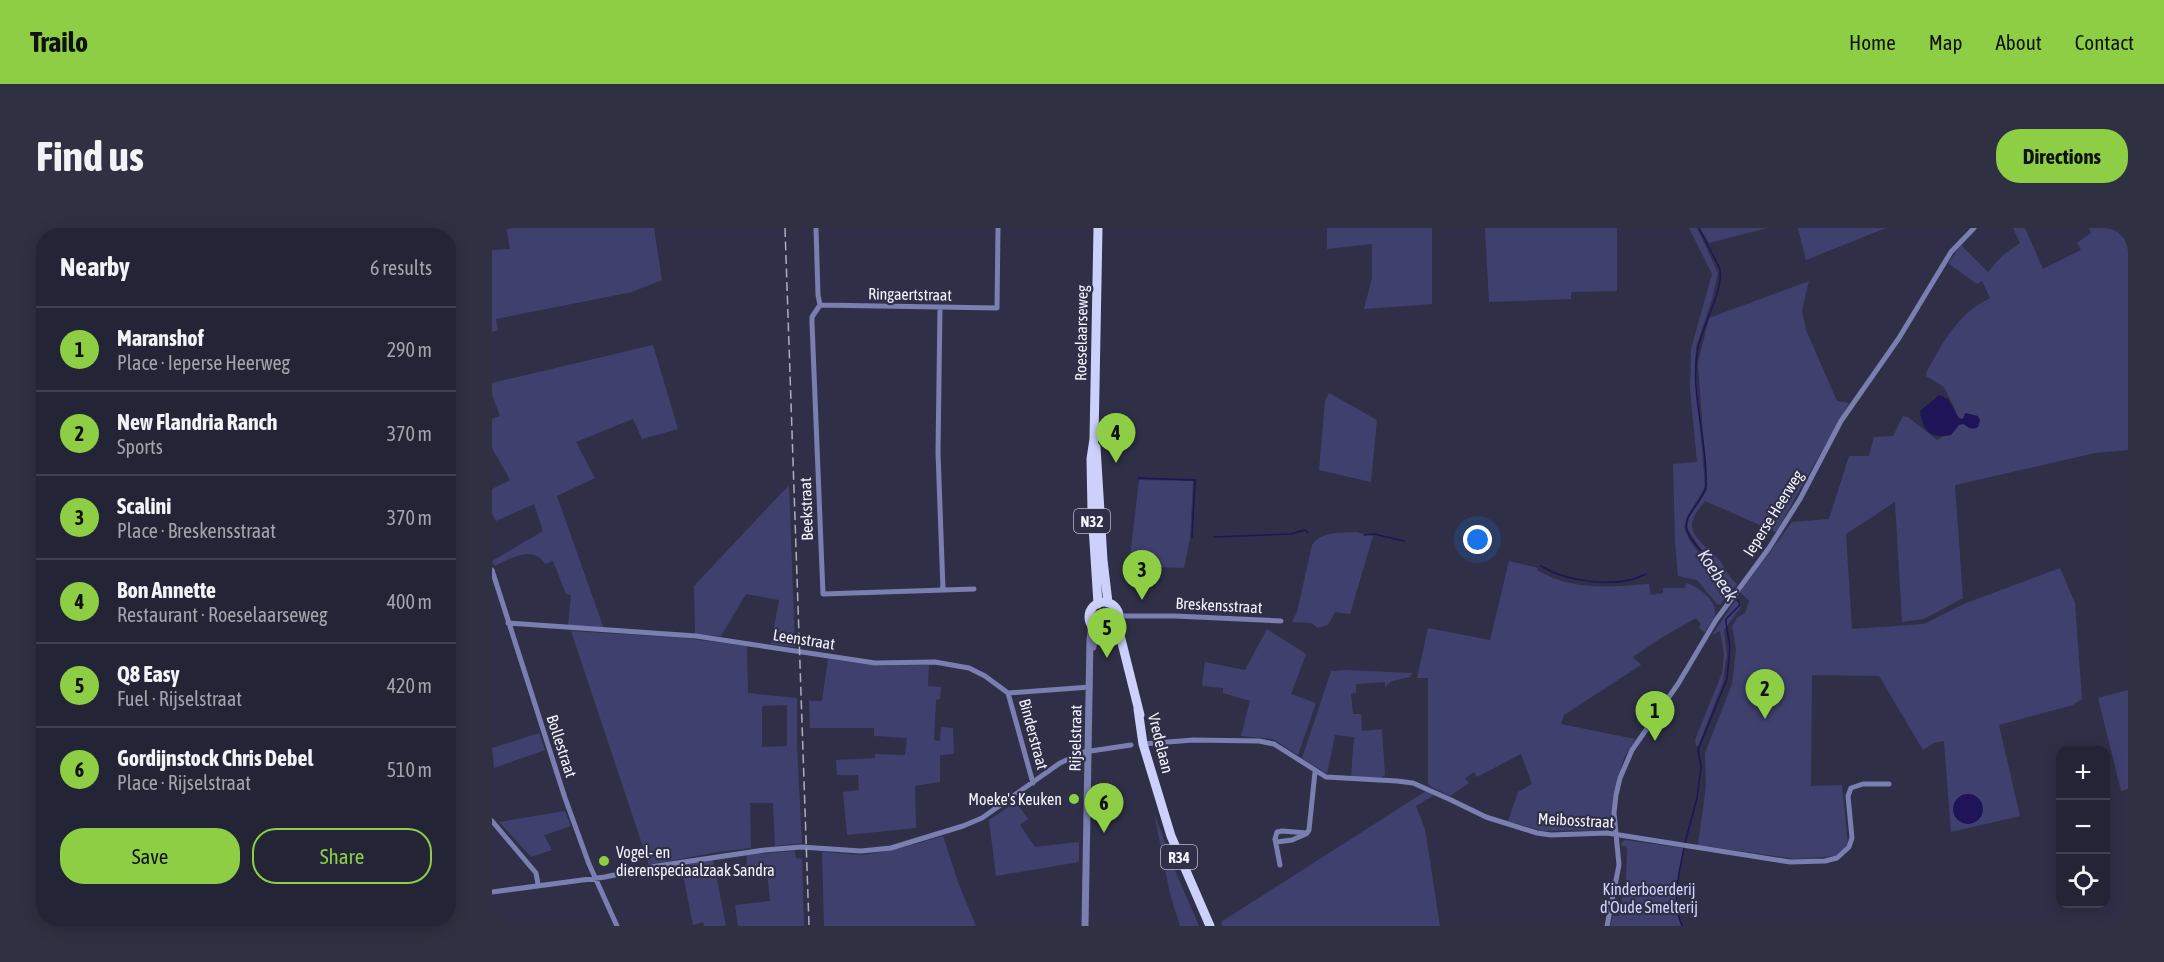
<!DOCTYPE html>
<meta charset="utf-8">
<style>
body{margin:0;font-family:"Asap Condensed",sans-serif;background:#2f3041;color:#f1f3f6}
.controls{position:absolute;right:18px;bottom:18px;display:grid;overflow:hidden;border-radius:12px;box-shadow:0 3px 15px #0003}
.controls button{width:54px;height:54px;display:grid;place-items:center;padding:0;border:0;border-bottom:2px solid #404150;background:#232435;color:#f1f3f6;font:30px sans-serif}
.you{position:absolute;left:986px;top:312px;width:21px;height:21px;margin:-15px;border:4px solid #fff;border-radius:50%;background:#1a73e8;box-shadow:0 0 0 9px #1a73e833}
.badge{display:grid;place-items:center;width:39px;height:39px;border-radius:50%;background:#8dce44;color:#111;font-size:20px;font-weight:700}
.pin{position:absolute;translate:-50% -50px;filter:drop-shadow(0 2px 3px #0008)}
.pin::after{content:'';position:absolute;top:32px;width:21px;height:18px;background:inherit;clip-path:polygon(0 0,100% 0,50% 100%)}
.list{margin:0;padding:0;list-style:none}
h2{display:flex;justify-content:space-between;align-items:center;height:78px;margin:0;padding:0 24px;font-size:26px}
h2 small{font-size:20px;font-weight:400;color:#a3a4ad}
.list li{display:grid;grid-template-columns:39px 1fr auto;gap:18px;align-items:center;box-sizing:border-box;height:84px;padding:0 24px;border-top:2px solid #404150}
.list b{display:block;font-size:22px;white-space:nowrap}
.list p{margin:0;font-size:20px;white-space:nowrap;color:#a3a4ad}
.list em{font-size:20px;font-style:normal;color:#a3a4ad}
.actions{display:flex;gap:12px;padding:18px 24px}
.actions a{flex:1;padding:14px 0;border:2px solid #8dce44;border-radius:24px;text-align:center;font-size:21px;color:#8dce44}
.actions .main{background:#8dce44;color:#111}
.icon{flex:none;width:33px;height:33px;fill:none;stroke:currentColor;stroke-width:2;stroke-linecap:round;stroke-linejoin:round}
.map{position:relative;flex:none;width:1636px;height:698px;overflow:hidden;border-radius:24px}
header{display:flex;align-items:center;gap:36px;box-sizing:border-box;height:84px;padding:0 30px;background:#8dce44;color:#111}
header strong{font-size:28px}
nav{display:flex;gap:33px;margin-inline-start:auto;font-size:21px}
.intro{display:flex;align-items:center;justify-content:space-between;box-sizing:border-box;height:144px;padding:0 36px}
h1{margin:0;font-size:42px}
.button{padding:15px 27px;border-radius:24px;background:#8dce44;color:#111;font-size:21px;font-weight:700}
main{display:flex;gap:36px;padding:0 36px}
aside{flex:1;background:#232435;border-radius:24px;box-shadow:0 3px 15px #0003}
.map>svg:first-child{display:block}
.green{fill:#3f406e;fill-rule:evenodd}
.water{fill:#1e1457}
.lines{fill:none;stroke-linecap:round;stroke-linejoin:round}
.stream{stroke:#1e1457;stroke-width:1.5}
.minor{stroke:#7a7eb1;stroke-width:5}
.tertiary{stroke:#7a7eb1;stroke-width:7}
.primary{stroke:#ccd0fa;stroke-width:9}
.rail{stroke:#adaebc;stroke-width:1.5;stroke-dasharray:9 4.5;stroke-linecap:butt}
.poi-dot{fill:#8dce44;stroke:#2f3047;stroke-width:2}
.labels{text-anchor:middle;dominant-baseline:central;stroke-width:4.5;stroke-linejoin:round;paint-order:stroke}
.shield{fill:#2f3047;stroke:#b8b9c6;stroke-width:1.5}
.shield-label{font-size:15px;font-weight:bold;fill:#f3f4fd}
.street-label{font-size:16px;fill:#f3f4fd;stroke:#2f3047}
.poi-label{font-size:16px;fill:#f3f4fd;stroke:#2f3047;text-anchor:end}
.park-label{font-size:16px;fill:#d1d4fe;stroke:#2f3047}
.water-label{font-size:18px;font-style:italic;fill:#dfe1f6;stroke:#2f3047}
</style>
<header>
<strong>Trailo</strong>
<nav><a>Home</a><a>Map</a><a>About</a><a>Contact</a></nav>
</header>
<div class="intro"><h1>Find us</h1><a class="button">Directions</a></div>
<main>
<aside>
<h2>Nearby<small>6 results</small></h2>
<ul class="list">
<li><span class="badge">1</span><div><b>Maranshof</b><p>Place · Ieperse Heerweg</p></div><em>290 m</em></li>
<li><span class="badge">2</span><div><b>New Flandria Ranch</b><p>Sports</p></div><em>370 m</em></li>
<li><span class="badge">3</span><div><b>Scalini</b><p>Place · Breskensstraat</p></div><em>370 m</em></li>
<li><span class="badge">4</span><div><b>Bon Annette</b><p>Restaurant · Roeselaarseweg</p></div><em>400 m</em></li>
<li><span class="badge">5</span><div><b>Q8 Easy</b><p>Fuel · Rijselstraat</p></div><em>420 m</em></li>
<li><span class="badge">6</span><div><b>Gordijnstock Chris Debel</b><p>Place · Rijselstraat</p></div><em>510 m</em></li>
</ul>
<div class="actions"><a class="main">Save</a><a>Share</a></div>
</aside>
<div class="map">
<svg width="1636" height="698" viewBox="0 0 1636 698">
<rect width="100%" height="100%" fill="#2f3047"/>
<path class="green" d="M0,0H162L170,52L140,64L4,91L6,102L0,104V22L18,21L15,3Z
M835,0H940V76L872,81L880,50V16L835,21Z
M993,0H1125V63L1079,64V71L997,74Z
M1197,0H1205L1226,45L1220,71L1204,119L1203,138L1213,259L1195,289L1192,300L1198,313L1231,358L1239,363L1228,377L1225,376L1205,352L1186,348L1183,313L1181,236L1205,234L1198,161L1199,121L1220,46Z
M1208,0H1275L1217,15Z
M1306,0H1394L1314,32Z
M1521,0H1533L1551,41L1589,22L1585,15L1599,5L1597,0H1636V222L1603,225L1463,257L1471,370L1432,391L1410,394L1403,274L1354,306L1360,401L1432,396L1474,375L1568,340L1583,375L1590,471L1581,477L1507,497L1528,588L1459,604L1452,513L1442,515L1431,522L1387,448L1320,447L1319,558L1350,557L1356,617L1343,628L1303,631L1206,617L1214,558L1213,525L1240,456L1244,421L1240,398L1245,390L1253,385L1257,373L1248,364L1300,294L1337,291L1357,228H1377L1382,209L1401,208L1411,188L1416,189L1445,212L1462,203L1464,183L1452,159L1434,148L1435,143C1452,113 1465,86 1498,70L1490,53L1485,56L1456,35L1469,17L1496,44L1510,28L1528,15Z
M1317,53L1310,82L1314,102L1345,173L1357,175L1284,304L1213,273C1208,280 1200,288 1200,297C1201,313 1221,323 1229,334C1235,344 1235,347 1245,356L1241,361L1230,353L1195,300L1197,290L1215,262L1206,135L1217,90Z
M161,117L186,201L150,211L141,191L84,214L103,250L65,268L112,401L76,398L79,367L74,366L61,333L53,336C40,316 19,331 2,338L0,333L51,303L42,276L4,293L0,286V261L18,252L0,220V191L8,188L0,167V155Z
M837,165L885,192L879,254L827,242L833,173Z
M647,252L701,253L698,311L692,340L637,338Z
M297,257L303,419L279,416L287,372L254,366L229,408L203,406L202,358Z
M864,304L881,308L858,386L843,384L836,397L826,400L819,395L800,394L805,384L820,317C829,303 849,305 864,304Z
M1017,333L1046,340L1045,342C1080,363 1118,359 1157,356L1159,367L1171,365V360H1193L1194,355C1205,358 1225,372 1223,386C1222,392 1216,399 1213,404L1207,400L1209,396L1204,390L1169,410L1141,429L1149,437L1072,487L1069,496L1143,511L1132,530L1126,549L1119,591L1112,600L1107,602L1051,603L1016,593L1026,564L1040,556L1029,526L985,549L982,544L973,550L977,555L958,568L936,557V450H925L936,400L998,412Z
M1243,373L1249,375V379L1232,402L1235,426L1231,454L1206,518H1204L1203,512L1230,445L1232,426L1228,403L1220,407Z
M775,401L814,426L799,466L824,475L806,527L781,511L749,508L758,473L731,465V460L710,458L713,434L753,442Z
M79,403L192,410L255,418L256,465L305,470V518L310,615L283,618L281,575H258L259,620L225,624L157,637ZM295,477V518L270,519V478Z
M336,431L387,438L437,437L436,458L449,459L448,471L444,472L442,512L448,513L449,499L461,500L462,526L448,527V554L423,558L424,600L355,607L351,564L367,562L366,547H345L344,532L383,530V526L413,527L415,510L382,508V500H318L317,473H330Z
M852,442L920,445L918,449L900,453L893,459V454L864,456V465L859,466L861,486H869L870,503L890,501L893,547L890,549H859L862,509L843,507L835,546L810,530L839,443Z
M1636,462V561L1629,563L1606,470Z
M47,505L53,522L2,540L0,520Z
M934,563L942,567L924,578L933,601L948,698H730L729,694Z
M524,574L536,591L528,597L543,619L587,614V634L504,648L497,592Z
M73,583L79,598L52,607L60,622L39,629L7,594Z
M662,585L685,647L707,698H688L678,666Z
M451,608L466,654L484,698H332L330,624L372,627L413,619Z
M1132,612L1192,620C1187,646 1179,672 1190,698H1118L1121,688H1127L1134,652L1135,619L1130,618L1129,615Z
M303,623L304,630L310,631L312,698H246L243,677L278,673L275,643L254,644L255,627Z
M221,631L234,698H212L211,694L201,697L189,637Z"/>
<path class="water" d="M1447,167L1456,171L1467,190L1471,191L1473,185L1486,188L1488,192L1486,199C1479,203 1477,199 1471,196L1467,197L1459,207C1439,211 1431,204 1428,183Z
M1461 581a15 15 0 1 1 30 0a15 15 0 1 1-30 0Z"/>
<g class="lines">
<path class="stream" d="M1207,0L1228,41C1231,64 1211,96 1206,120C1197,165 1216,212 1214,257C1213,273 1190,286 1195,302C1198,313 1207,319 1213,328C1218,335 1222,344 1228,351C1231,356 1237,359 1241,364
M646,250L703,252L700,309
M872,307L882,306L912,313
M722,309L799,306L813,302L816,305
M1049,338C1075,354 1126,361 1154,346
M1193,615L1205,570L1209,538L1206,522L1235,451L1238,419L1234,395V391L1248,377L1244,368
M1190,698C1179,672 1187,646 1192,620"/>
<path class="minor" d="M324,0L326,67L328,77
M328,77L320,89V95L331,366L482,361
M328,77L505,80L506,0
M448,80L446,224L451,362
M0,342L73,570L97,636L125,698
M627,388H683L789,393
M16,395L204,408L383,435L443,434L477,440L493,448L516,465L598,459
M516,465L541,555
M651,516L701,512L767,513L782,516L834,549L905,553L921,555L959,572L994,589L1045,605L1059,607L1115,605L1298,634L1333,633L1345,630L1357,619L1360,610L1356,568L1359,560L1371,556H1397
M0,593L44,645L46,656
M785,614L800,612L814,606
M788,637L783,611L785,604L790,603L815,605L817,602L823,544
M0,664L113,649L165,638L273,622L309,619L369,623L399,620L471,598L490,590L568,535L592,524L639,517
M1115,698L1127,637L1122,585L1124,567L1128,550L1140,522L1186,456L1224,392L1277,320L1308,271L1349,193L1407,110L1459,24L1482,0"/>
<path class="tertiary" d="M601,419L602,412L609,404
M593,698L598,411L600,398"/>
<path class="primary" d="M604,219L611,332L616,375
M597 389a15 15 0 1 1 30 0a15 15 0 1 1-30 0Z
M606,376L600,283L599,231L602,211L606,0
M625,395L648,487
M646,481L651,516L679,608L718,698"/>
<path class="rail" d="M293,0L317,698"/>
</g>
<g class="poi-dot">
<circle cx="582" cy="571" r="6"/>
<circle cx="112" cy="633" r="6"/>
</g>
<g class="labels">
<g class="shield">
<rect x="582" y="281" width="36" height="24" rx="4.5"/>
<rect x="669" y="617" width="36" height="24" rx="4.5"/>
</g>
<g class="shield-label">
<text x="600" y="293">N32</text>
<text x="687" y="629">R34</text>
</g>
<g class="street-label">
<text transform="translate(418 66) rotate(1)">Ringaertstraat</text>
<text transform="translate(589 105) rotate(-89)">Roeselaarseweg</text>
<text transform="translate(314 281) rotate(-92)">Beekstraat</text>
<text transform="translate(1281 285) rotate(-58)">Ieperse Heerweg</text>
<text transform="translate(727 377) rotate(3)">Breskensstraat</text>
<text transform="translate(312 411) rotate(9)">Leenstraat</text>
<text transform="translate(542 506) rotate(75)">Binderstraat</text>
<text transform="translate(583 510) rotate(-89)">Rijselstraat</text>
<text transform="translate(669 515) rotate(76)">Vredelaan</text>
<text transform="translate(70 518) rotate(72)">Bollestraat</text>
<text transform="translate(1084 592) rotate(3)">Meibosstraat</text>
</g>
<g class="poi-label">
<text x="570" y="571">Moeke's Keuken</text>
<text x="124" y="624" text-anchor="start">Vogel- en<tspan x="124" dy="18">dierenspeciaalzaak Sandra</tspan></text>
</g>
<g class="park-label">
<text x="1157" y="661">Kinderboerderij<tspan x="1157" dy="18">d'Oude Smelterij</tspan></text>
</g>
<g class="water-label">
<text transform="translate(1226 347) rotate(57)">Koebeek</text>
</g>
</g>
</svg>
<div class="controls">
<button>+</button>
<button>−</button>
<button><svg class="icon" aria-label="locate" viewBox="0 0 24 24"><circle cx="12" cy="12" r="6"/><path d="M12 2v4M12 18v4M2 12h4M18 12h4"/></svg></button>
</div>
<div class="you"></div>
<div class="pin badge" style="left:1163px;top:513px">1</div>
<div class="pin badge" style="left:1273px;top:491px">2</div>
<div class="pin badge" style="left:650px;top:372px">3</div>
<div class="pin badge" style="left:624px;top:235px">4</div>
<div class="pin badge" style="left:615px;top:430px">5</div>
<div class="pin badge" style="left:612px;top:605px">6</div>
</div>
</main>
